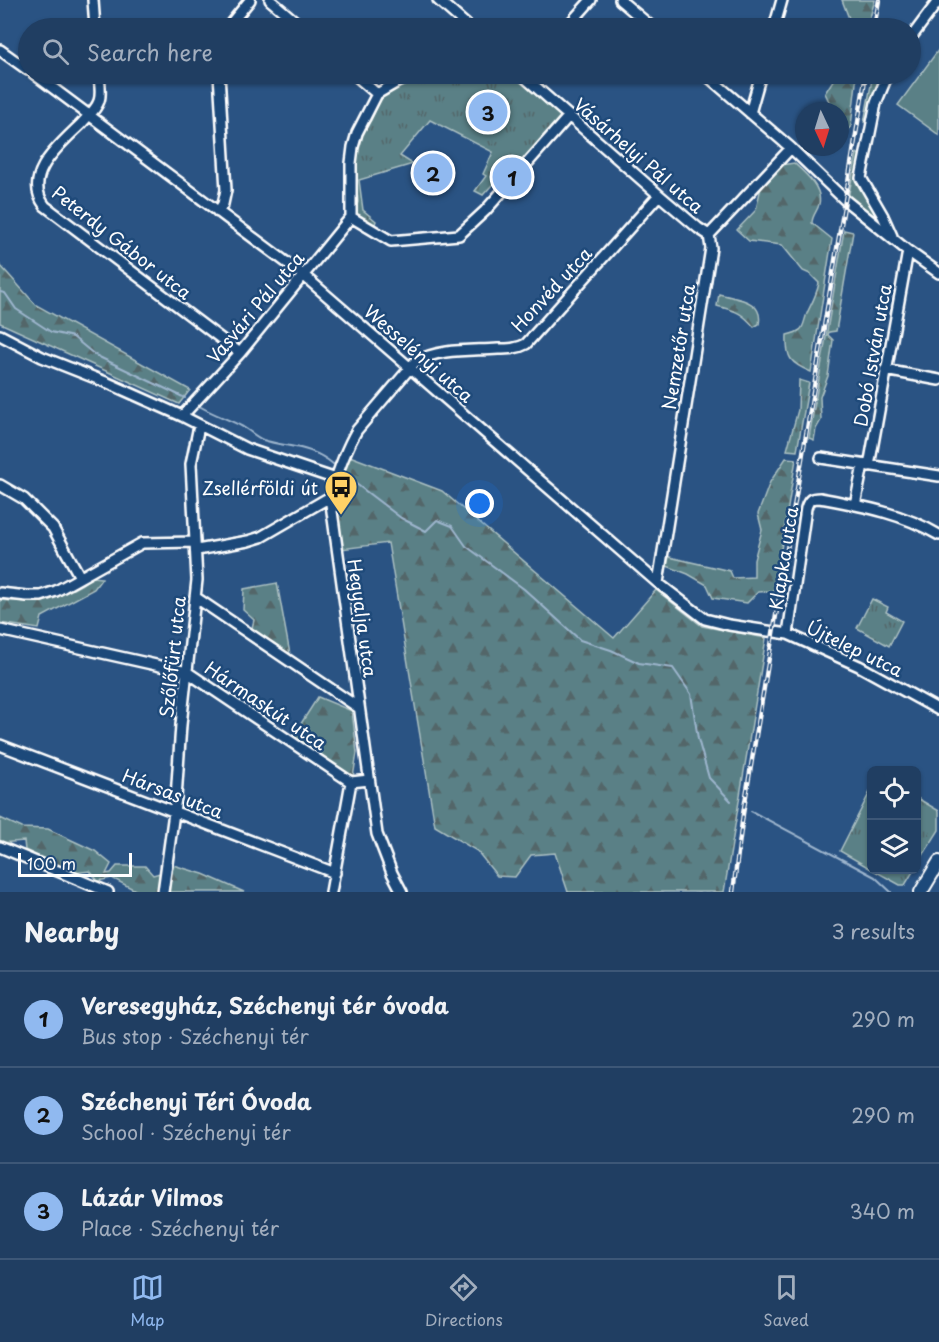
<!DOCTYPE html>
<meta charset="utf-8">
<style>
body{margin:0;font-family:"Playpen Sans",sans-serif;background:#284568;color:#f1f3f6}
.controls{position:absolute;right:18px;bottom:18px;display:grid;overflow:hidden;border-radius:9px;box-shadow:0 2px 4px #0004}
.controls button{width:54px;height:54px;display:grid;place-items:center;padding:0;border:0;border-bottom:2px solid #3d5777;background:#203e62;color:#f1f3f6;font:30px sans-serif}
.compass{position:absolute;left:795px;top:102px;width:54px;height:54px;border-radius:50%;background:#203e62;box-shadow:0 2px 4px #0004;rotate:176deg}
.scale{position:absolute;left:18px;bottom:15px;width:114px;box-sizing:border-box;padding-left:6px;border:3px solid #fff;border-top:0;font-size:16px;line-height:21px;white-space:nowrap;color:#fff;-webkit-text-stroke:4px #1f4a7a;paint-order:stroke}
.you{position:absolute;left:480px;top:504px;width:21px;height:21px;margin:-15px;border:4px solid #fff;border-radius:50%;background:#1a73e8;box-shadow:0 0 0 9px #1a73e833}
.badge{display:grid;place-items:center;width:39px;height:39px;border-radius:50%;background:#90b9f0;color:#111;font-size:20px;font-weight:700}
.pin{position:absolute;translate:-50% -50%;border:3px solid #fff;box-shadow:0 2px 6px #0006}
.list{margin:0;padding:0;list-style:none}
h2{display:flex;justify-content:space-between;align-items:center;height:78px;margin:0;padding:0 24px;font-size:26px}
h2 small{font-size:20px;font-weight:400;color:#a2aebe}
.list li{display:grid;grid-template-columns:39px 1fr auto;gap:18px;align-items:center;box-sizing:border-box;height:96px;padding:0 24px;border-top:2px solid #3d5777}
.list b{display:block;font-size:22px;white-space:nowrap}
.list p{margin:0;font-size:20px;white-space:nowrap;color:#a2aebe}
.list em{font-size:20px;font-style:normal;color:#a2aebe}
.icon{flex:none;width:33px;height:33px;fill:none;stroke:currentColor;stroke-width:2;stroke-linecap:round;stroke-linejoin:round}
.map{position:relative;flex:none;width:939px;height:892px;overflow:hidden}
.search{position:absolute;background:#203e62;box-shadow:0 2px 4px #0004;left:18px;right:18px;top:18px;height:66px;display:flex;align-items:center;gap:15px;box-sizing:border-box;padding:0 21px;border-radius:33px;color:#a2aebe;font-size:22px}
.sheet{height:366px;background:#203e62}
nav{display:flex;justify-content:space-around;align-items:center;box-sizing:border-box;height:84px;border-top:2px solid #3d5777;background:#203e62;font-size:16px;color:#a2aebe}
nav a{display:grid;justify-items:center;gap:3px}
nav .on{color:#90b9f0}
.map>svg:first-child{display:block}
.grass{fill:url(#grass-tufts);stroke:#acc0c2;stroke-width:1.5}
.forest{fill:url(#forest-firs);stroke:#acc0c2;stroke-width:1.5}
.garden{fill:#5a8086;stroke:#acc0c2;stroke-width:1.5}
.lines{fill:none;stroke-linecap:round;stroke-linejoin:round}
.stream{stroke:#9db5cd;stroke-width:2}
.minor-casing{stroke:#fff;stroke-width:14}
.secondary-casing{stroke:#fff;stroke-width:16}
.minor{stroke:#1f4a7a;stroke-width:9}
.secondary{stroke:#1f4a7a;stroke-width:12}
.rail-casing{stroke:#fff;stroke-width:4.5}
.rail{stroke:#1f4a7a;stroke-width:2;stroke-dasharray:7;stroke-linecap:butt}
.labels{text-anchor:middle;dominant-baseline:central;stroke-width:5;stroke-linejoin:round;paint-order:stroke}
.street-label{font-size:18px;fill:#fff;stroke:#1f4a7a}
.poi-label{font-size:18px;fill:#fff;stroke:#1f4a7a;text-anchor:end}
</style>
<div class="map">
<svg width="939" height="892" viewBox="0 0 939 892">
<defs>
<pattern id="grass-tufts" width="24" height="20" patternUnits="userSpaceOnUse" patternTransform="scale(1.5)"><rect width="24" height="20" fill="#5a8086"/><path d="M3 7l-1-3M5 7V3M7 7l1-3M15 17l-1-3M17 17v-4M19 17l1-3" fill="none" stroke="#536669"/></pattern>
<pattern id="forest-firs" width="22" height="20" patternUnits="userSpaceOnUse" patternTransform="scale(1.5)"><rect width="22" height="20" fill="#5a8086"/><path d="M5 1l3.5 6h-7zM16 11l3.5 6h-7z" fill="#536669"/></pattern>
</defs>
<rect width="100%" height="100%" fill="#2a5383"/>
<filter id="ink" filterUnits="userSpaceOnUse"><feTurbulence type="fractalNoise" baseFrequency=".0167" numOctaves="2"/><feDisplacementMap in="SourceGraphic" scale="12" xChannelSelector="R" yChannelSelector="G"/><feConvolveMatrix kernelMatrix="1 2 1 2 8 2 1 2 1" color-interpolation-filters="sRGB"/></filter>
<g filter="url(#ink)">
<path class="grass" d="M479,74H517L561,112L560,120L506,180L500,176L483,195L475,191L486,176L483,174L493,152L430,120L400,156L413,164L359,180L363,210L376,221L374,227L355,212L358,202L355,166L360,134L371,120L383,94L399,85L421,80L460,79Z
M873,74H884L864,123Z
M857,153L862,157C858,186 861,194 879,215V221L875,220L848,198Z
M799,380L809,383L797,451L787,450L798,410Z
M872,599L888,607L886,612L902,621L889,646L857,628Z
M871,790V869L840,851Z
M917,798L939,811V830L917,865Z
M873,870H914L905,885H900Z"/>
<path class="forest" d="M842,0H875L867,28H846L850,21Z
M837,74H857L851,126L843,139L840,137V111H831V106L825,93Z
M794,163C805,173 823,188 819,204C818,211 812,215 812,223L832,239L811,372C790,363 786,358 787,335C807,330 801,327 808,311C813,301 817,294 819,283L810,274L803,271L782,245L749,241L737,230L756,210L761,187L775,166Z
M844,230L853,232L836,331L829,332L828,335L833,340L828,376L820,397L821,420L816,429L814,440L809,438Z
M0,265L36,305L190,390L179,404L0,323Z
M719,294C737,299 764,300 759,324L754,327C742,312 735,311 717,306Z
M347,455L442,491L614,638L656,590L702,626L766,638L724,892H568L555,853L531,855L515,877L497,876L477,851L435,826L388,543L341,549L333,499Z
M786,458L796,459L774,591L758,592L747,603L713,598L707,585L688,574L667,566L669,557L730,571L733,578L754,577V560L762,530L758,514L770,482Z
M92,577L102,578L94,589L42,617L39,629L0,623V600C34,603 65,599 92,577Z
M277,583L290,654L251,632L254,620L243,610L244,589Z
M318,697L352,711L357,753L353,777L293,736Z
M0,818L22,828L48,829L95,851L111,864L106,874L111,873L117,866H145L153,875L160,873L157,892H139L112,878L98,881L90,871L73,873L25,850L24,841L0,843Z
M173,865L203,874L244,892H168Z"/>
<path class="garden" d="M939,49V135L898,105Z"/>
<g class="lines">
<path class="stream" d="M0,292L5,293L16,309L51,332L73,337L95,355L185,398
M201,407C215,415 230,420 243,427C250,431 256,437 263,440C289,448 310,445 333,464
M347,477L401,518L426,531L437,520L452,526L466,546L524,589L580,640L611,650L639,663L673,668L691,694L698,739L709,778L731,801
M751,811L875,877L891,892"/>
<g class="minor-casing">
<path id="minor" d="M93,0L95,28
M270,0L303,28
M438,0L470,28
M620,0L653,28
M227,28L250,0
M566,28L591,0
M774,28L782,0
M910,39L939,0
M0,50L28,70
M34,74L302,274L658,583L705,619L729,625L788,634L859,666L939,710
M99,74C99,82 102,93 99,101C96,110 88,116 82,123C61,144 21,175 45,206L240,353
M354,74L377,94
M521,74L659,195L698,228L709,235
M705,74L791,148L845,200L908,251L939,273
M888,74L876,103L861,178L883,216L892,236
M750,113L761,74
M218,212L223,204L226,190L219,74
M351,217L391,241L459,235L485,211L569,116
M351,217V163L353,147L357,133L377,94L399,81L412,77L468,74
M709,235L791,148
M0,335L42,357L108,383L182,416L247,449L336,479
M885,370L939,380
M182,416L240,353L351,217
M821,458L939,476
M869,466L908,251
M0,485L24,499L53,528L80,577
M855,505L863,465
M197,550L248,541L261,537L330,497
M658,583L711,248L709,235
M0,593L27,596H41L56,591L142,543L195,542
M195,597L359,708
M0,630L187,672L351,782L369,780
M788,634L806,508C809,499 811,498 820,498C862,506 902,513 939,535
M0,745L335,873
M0,847L108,892
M163,892L176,798L181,725L197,580L191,464L199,426
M331,892L351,782
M402,892L392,873L377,834L330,497C337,474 345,450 357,430L415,362C439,348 471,351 498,349C508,349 517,349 526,344L659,195"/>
</g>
<g class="secondary-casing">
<path id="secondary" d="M921,892L939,862"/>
</g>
<use href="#minor" class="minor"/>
<use href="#secondary" class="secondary"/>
<g class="rail-casing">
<path id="rail" d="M874,28L879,0
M733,892L743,814L866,74"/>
</g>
<use href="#rail" class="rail"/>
</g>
</g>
<defs>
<g id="bus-pin" transform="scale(1.725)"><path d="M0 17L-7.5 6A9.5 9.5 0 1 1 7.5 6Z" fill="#ffd166" stroke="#1f4a7a"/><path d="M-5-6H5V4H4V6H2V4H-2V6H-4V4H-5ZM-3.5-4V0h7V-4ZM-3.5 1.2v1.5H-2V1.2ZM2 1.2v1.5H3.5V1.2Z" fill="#111"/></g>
</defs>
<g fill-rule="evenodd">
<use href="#bus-pin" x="341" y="487"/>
</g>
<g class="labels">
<g class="street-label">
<text transform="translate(639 155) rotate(41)">Vásárhelyi Pál utca</text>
<text transform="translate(122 242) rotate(38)">Peterdy Gábor utca</text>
<text transform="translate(551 289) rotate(-47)">Honvéd utca</text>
<text transform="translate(255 307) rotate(-50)">Vasvári Pál utca</text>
<text transform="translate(678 347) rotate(-81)">Nemzetőr utca</text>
<text transform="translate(419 353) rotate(41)">Wesselényi utca</text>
<text transform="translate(872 355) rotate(-80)">Dobó István utca</text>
<text transform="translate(783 558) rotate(-81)">Klapka utca</text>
<text transform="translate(363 618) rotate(82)">Hegyalja utca</text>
<text transform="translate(855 648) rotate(26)">Újtelep utca</text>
<text transform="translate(172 657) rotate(-84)">Szőlőfürt utca</text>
<text transform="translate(266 705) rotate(34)">Hármaskút utca</text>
<text transform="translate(173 793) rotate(21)">Hársas utca</text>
</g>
<g class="poi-label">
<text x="318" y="487">Zsellérföldi út</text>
</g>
</g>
</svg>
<div class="controls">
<button><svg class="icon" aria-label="locate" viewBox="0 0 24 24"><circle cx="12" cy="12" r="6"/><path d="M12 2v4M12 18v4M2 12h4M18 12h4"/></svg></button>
<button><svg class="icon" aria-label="layers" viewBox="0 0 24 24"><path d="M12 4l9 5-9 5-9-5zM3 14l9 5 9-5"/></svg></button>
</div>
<svg class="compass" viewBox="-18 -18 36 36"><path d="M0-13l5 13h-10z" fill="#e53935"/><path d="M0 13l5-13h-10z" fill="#a2aebe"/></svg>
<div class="scale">100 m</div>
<div class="you"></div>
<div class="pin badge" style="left:512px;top:177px">1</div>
<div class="pin badge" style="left:433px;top:173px">2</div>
<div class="pin badge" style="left:488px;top:112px">3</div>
<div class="search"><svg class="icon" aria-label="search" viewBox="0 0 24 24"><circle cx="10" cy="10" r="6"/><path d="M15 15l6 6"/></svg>Search here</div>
</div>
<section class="sheet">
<h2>Nearby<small>3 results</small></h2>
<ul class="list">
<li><span class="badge">1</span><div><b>Veresegyház, Széchenyi tér óvoda</b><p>Bus stop · Széchenyi tér</p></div><em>290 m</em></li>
<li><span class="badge">2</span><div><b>Széchenyi Téri Óvoda</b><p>School · Széchenyi tér</p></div><em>290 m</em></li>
<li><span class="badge">3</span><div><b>Lázár Vilmos</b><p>Place · Széchenyi tér</p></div><em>340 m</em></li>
</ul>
</section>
<nav>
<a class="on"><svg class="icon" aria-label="map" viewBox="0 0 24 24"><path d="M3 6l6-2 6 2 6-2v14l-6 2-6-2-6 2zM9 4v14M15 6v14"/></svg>Map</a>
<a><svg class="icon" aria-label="directions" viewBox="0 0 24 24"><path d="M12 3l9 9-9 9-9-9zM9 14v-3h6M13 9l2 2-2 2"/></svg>Directions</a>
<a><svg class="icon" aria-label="saved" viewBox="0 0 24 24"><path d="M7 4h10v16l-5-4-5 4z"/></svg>Saved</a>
</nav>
